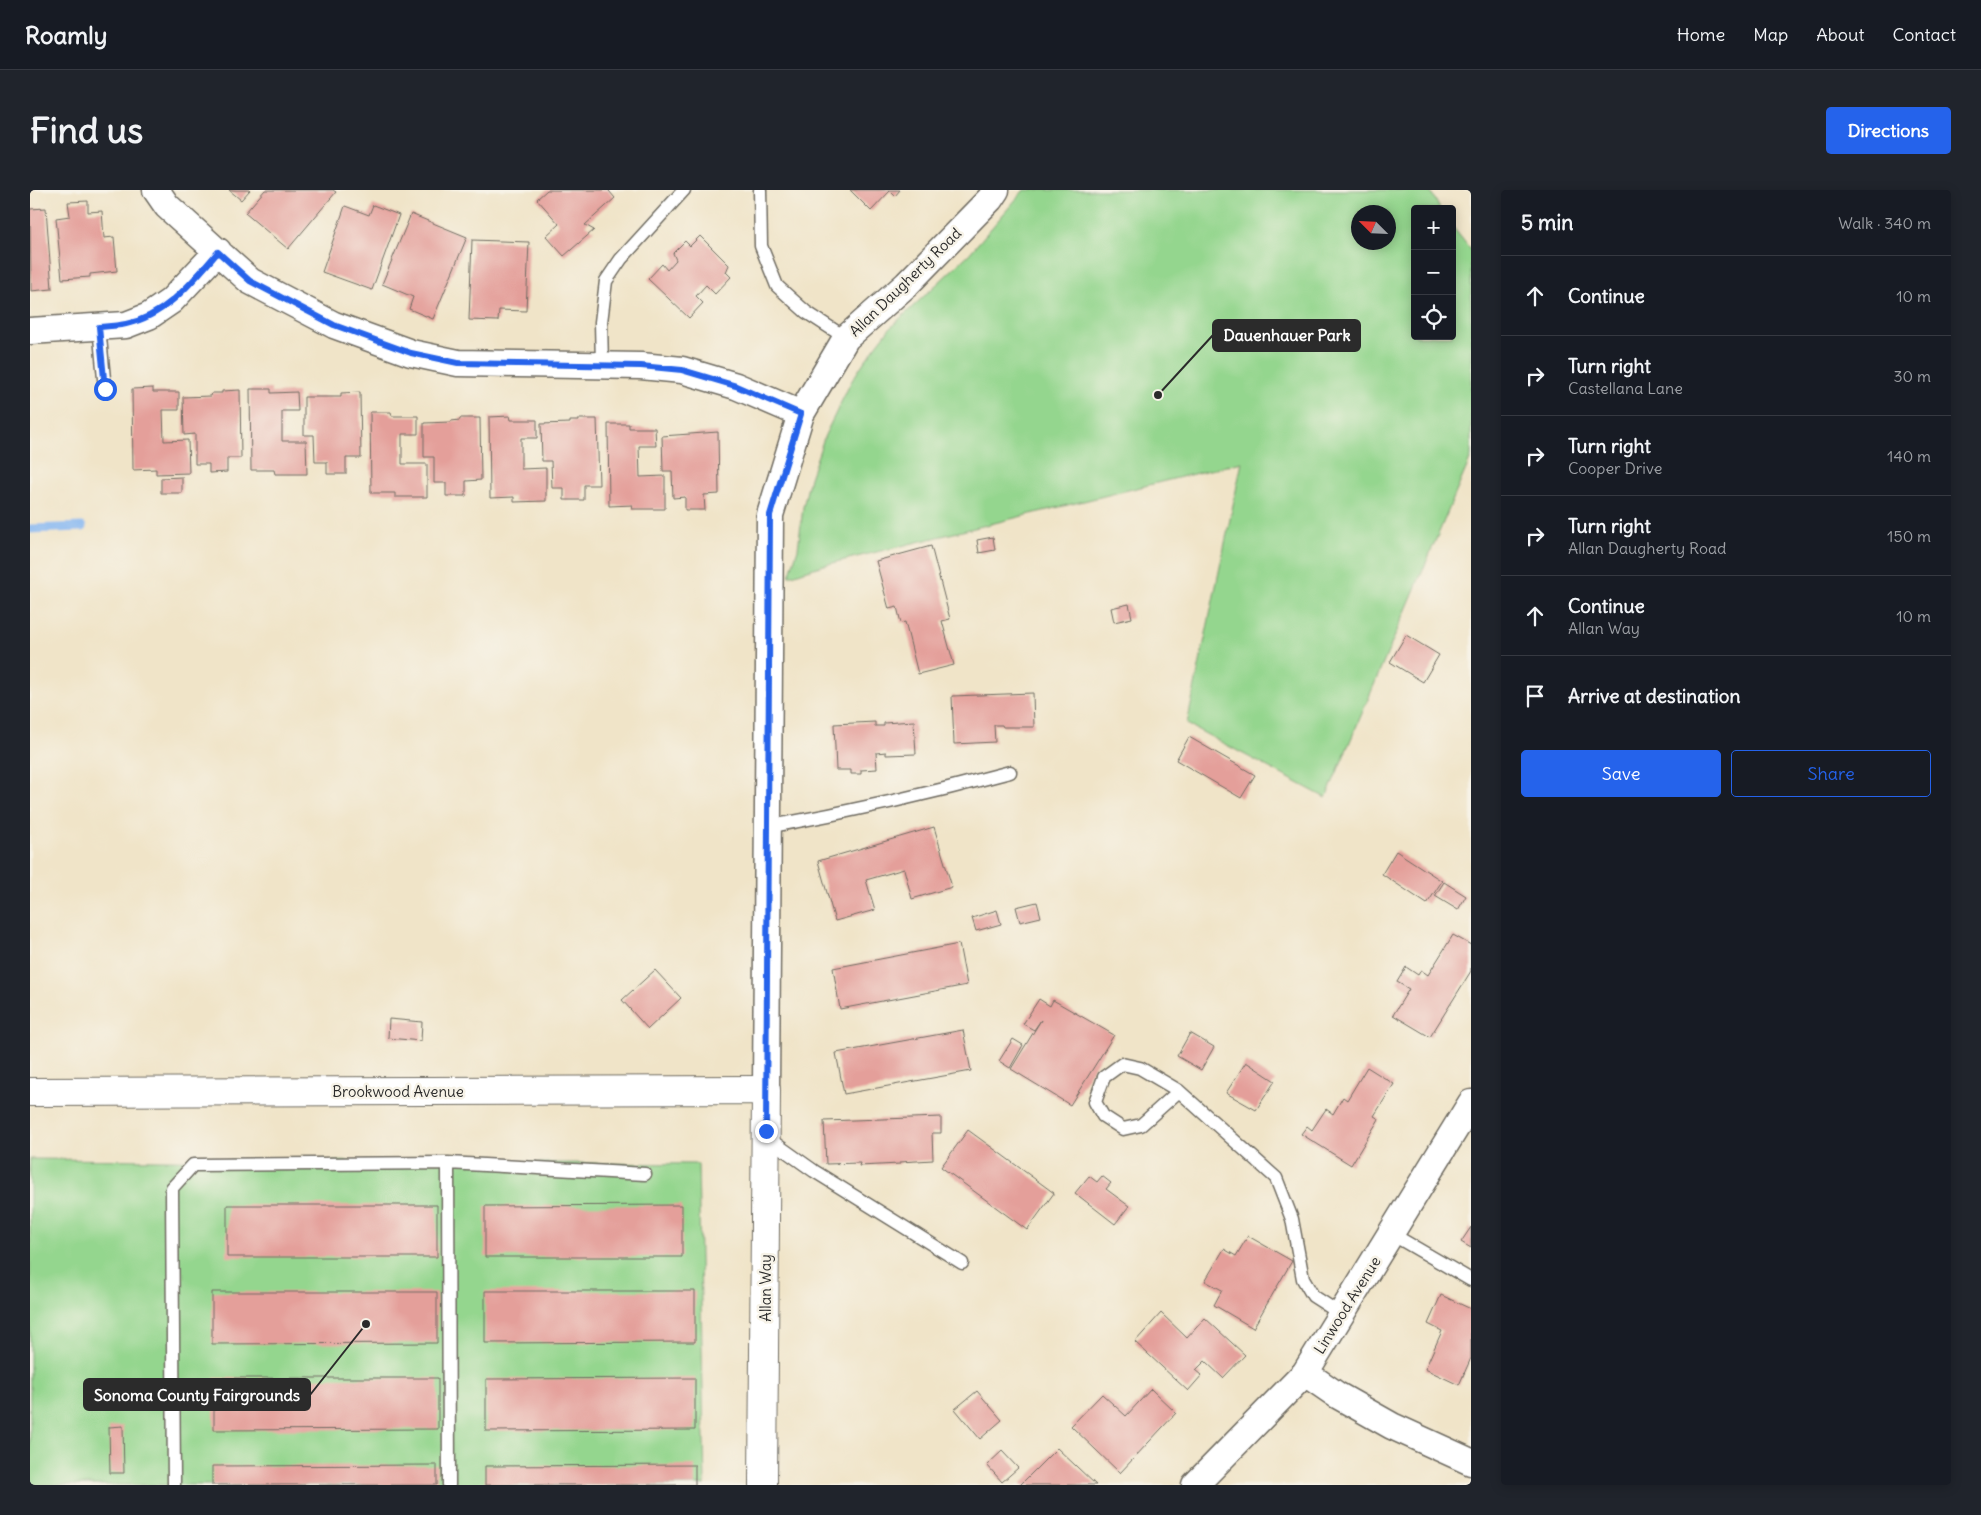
<!DOCTYPE html>
<meta charset="utf-8">
<style>
body{margin:0;font-family:Delius,sans-serif;background:#20242c;color:#f1f3f6}
.controls{position:absolute;right:15px;top:15px;display:grid;overflow:hidden;border-radius:5px;box-shadow:0 2px 12px #0003}
.controls button{width:45px;height:45px;display:grid;place-items:center;padding:0;border:0;border-bottom:1px solid #363941;background:#171b24;color:#f1f3f6;font:25px sans-serif}
.compass{position:absolute;left:1321px;top:15px;width:45px;height:45px;border-radius:50%;background:#171b24;box-shadow:0 2px 12px #0003;rotate:294deg}
.stop{position:absolute;width:15px;height:15px;margin:-11px;border:4px solid #2563eb;border-radius:50%;background:#fff}
.stop.end{background:#2563eb;border-color:#fff;box-shadow:0 1px 5px #0008}
.list{margin:0;padding:0;list-style:none}
h2{display:flex;justify-content:space-between;align-items:center;height:65px;margin:0;padding:0 20px;font-size:21px}
h2 small{font-size:16px;font-weight:400;color:#9ea1a6}
.list li{display:grid;grid-template-columns:32px 1fr auto;gap:15px;align-items:center;box-sizing:border-box;height:80px;padding:0 20px;border-top:1px solid #363941}
.list b{display:block;font-size:19px;white-space:nowrap}
.list p{margin:0;font-size:16px;white-space:nowrap;color:#9ea1a6}
.list em{font-size:16px;font-style:normal;color:#9ea1a6}
.actions{display:flex;gap:10px;padding:15px 20px}
.actions a{flex:1;padding:11px 0;border:1px solid #2563eb;border-radius:5px;text-align:center;font-size:18px;color:#2563eb}
.actions .main{background:#2563eb;color:#fff}
.icon{flex:none;width:28px;height:28px;fill:none;stroke:currentColor;stroke-width:2;stroke-linecap:round;stroke-linejoin:round}
.map{position:relative;flex:none;width:1441px;height:1295px;overflow:hidden;border-radius:5px}
header{display:flex;align-items:center;gap:30px;box-sizing:border-box;height:70px;padding:0 25px;background:#171b24;border-bottom:1px solid #363941}
header strong{font-size:24px}
nav{display:flex;gap:28px;margin-inline-start:auto;font-size:18px}
.intro{display:flex;align-items:center;justify-content:space-between;box-sizing:border-box;height:120px;padding:0 30px}
h1{margin:0;font-size:35px}
.button{padding:12px 22px;border-radius:5px;background:#2563eb;color:#fff;font-size:18px;font-weight:700}
main{display:flex;gap:30px;padding:0 30px}
aside{flex:1;background:#171b24;border-radius:5px;box-shadow:0 2px 12px #0003}
.map>svg:first-child{display:block}
.green{fill:#94d68e;stroke:#60805c;fill-rule:evenodd}
.lines{fill:none;stroke-linecap:round;stroke-linejoin:round}
.stream{stroke:#84b6f1;stroke-width:9}
.building{fill:#e49f9a}
.service-casing{stroke:#706c62;stroke-width:15}
.minor-casing{stroke:#706c62;stroke-width:29}
.tertiary-casing{stroke:#706c62;stroke-width:30}
.service{stroke:#fff;stroke-width:12}
.minor{stroke:#fff;stroke-width:26}
.tertiary{stroke:#fff;stroke-width:28}
.route{stroke:#2563eb;stroke-width:6}
.labels{text-anchor:middle;dominant-baseline:central;stroke-width:5;stroke-linejoin:round;paint-order:stroke}
.street-label{font-size:15px;fill:#2b2b2b;stroke:#f7f3e8}
.leader{fill:none;stroke:#2b2b2b;stroke-width:2}
.callout-dot{fill:#2b2b2b;stroke:#f7f3e8;stroke-width:2}
.callout{fill:#2b2b2b;stroke:#2b2b2b;stroke-width:2}
.callout-label{font-size:16px;text-anchor:middle;font-weight:bold;fill:#fff}
</style>
<header>
<strong>Roamly</strong>
<nav><a>Home</a><a>Map</a><a>About</a><a>Contact</a></nav>
</header>
<div class="intro"><h1>Find us</h1><a class="button">Directions</a></div>
<main>
<div class="map">
<svg width="1441" height="1295" viewBox="0 0 1441 1295">
<rect width="100%" height="100%" fill="#f7f3e8"/>
<filter id="ink" filterUnits="userSpaceOnUse"><feTurbulence type="fractalNoise" baseFrequency=".02" numOctaves="2"/><feDisplacementMap in="SourceGraphic" scale="10" xChannelSelector="R" yChannelSelector="G"/><feConvolveMatrix kernelMatrix="1 2 1 2 8 2 1 2 1" color-interpolation-filters="sRGB"/></filter>
<filter id="wash" filterUnits="userSpaceOnUse"><feTurbulence type="fractalNoise" baseFrequency=".0096" numOctaves="4" result="noise"/><feDisplacementMap in="SourceGraphic" scale="20" xChannelSelector="R" yChannelSelector="G"/><feGaussianBlur stdDeviation="1.12" result="paint"/><feColorMatrix in="noise" values="0 0 0 0 0 0 0 0 0 0 0 0 0 0 0 0 0 1.4 0 .05"/><feComposite in="paint" operator="in"/></filter>
<g filter="url(#wash)">
<rect width="100%" height="100%" fill="#f0e4c8"/>
<path class="green" d="M994,0H1400L1410,19H1385V146H1422V36L1441,60V267L1296,608L1157,534L1212,272L790,376L759,386L768,359L773,317L780,288L795,245L821,192L834,172L860,138L939,64ZM1358,22V52H1328V22Z
M0,969L668,974L675,1295H0Z"/>
<g class="lines">
<path class="stream" d="M0,339L52,337"/>
</g>
<g id="blocks">
<path class="building" d="M199,0H220L211,10Z
M235,0H303L306,2L258,59L215,23Z
M517,0H580L579,1L585,8L555,35L564,40L534,66L516,46L529,34L507,9Z
M820,0H870L865,6L860,1L841,21Z
M58,11V22L72,21L74,48L84,47L87,81L60,84V87L32,89L26,28L40,26L38,12Z
M343,15L369,25L342,100L292,82L315,16L339,25Z
M16,18L22,99L1,101L0,19Z
M381,24L437,47L403,129L379,119L383,107L352,94Z
M670,46L699,75L696,82L701,87L685,104L676,95L666,106L673,113L659,128L618,89L632,74L637,80L646,70L643,63L655,51L660,56Z
M442,50L499,52L496,121L469,120L468,131L439,130Z
M123,198V202H149V220H133L134,251L158,250L159,283L126,284V279L103,280L102,199Z
M220,199H241V203L267,202L268,221H252V251H276L277,284H245L244,280H221Z
M210,200L211,268H197V282L179,283V274H165V244L154,245L153,207L181,206L182,203H192V201Z
M330,202L331,268H316V284H297V272H285L284,245H274V207H311V203Z
M340,222H361L362,226H388V244H372V274H397V307H365V303H341Z
M480,226L481,230H507V248H491V279L516,278V311L484,312V307L460,308L459,227Z
M430,228H450L451,290L436,291V306H416V293H404V267H394V233L421,232V231L430,230Z
M549,229H567L569,295H554V310H534V298H522L521,271H512L511,234L540,233V231H549Z
M578,234H599V238H625L626,256H609L610,287L635,286V319H602L603,315L579,316Z
M688,242L689,304L674,305L675,320H655V307L643,308L642,281H633L632,246Z
M152,287V303H131V288Z
M963,347L965,360L949,363L947,350Z
M901,356L920,429L912,431L924,475L888,484L875,432L871,433L867,417L859,419L846,371Z
M1099,414L1102,428L1084,432L1081,418Z
M1376,445L1409,465L1393,492L1360,472Z
M1003,503L1004,537H973L972,535H964L965,552L924,554L922,506Z
M884,531L886,564L856,565V562L846,563L847,579L831,580V584H821V580H806L804,534L845,532V536H854V533Z
M1159,547L1225,585L1211,608L1146,570Z
M904,637L922,697L882,709L874,679L836,690L845,720L805,731L788,671Z
M1366,661L1412,691L1397,714L1352,684Z
M1414,692L1436,706L1428,720L1405,706Z
M1007,712L1011,727L990,732L986,717Z
M967,720L971,734L946,741L942,728Z
M1423,745L1441,755V781L1400,847L1363,825L1379,799L1367,792L1376,777L1388,785L1391,780L1398,785Z
M929,754L937,795L810,819L803,778Z
M625,780L651,808L618,839L592,810Z
M1009,809L1020,816L1023,810L1084,845L1040,915L981,879L1011,830L1004,840L993,834Z
M359,829L392,832L391,851L358,848Z
M933,840L941,881L814,904L806,863Z
M1160,843L1184,857L1171,880L1147,866Z
M983,849L993,855L980,878L969,871Z
M1216,872L1245,891L1226,920L1196,903Z
M1337,877L1364,894L1344,926L1349,929L1321,975L1271,944L1277,936L1282,940L1296,919L1303,924L1313,907L1317,910Z
M911,927V943H902L903,970L870,972V974L829,976L830,973L796,974L794,931Z
M938,940L1024,1003L997,1040L911,977Z
M1059,986L1067,992L1072,986L1081,993L1076,999L1099,1016L1085,1034L1045,1003Z
M197,1015H407V1067H197Z
M652,1015V1067H455V1016Z
M1441,1037V1058L1431,1052Z
M1218,1046L1262,1071L1223,1138L1184,1115L1192,1100L1175,1091L1194,1059L1206,1066Z
M455,1101H665V1152L455,1153Z
M182,1102H407V1153L182,1154Z
M1411,1105L1441,1119V1168L1429,1195L1395,1179L1412,1141L1398,1134Z
M1131,1123L1157,1148L1175,1128L1215,1165L1193,1188L1175,1171L1166,1180L1172,1185L1158,1201L1105,1152Z
M184,1188H408V1239L184,1240Z
M665,1188V1240L456,1241V1189Z
M1121,1199L1146,1223L1090,1283L1041,1236L1072,1204L1096,1226Z
M947,1201L972,1230L950,1249L925,1219Z
M93,1236L94,1283H80L79,1237Z
M1027,1258L1066,1295H990Z
M972,1261L988,1278L972,1292L957,1275Z
M407,1275V1295H182V1276Z
M665,1275V1295H455V1276Z"/>
</g>
</g>
<g filter="url(#ink)">
<use href="#blocks" fill-opacity="0" stroke="#706c62" stroke-width="1"/>
<g class="lines">
<g class="service-casing">
<path id="service" d="M730,0L731,56L747,96L776,122L816,148
M69,137L75,199
M572,175L571,132L576,91L591,69L654,0
M737,637C819,622 899,604 980,582
M1149,901L1111,935L1093,939L1073,926L1065,912L1074,887L1092,874L1110,878L1149,901L1246,988L1262,1029L1273,1089L1283,1106L1311,1124
M736,947L784,981L932,1073
M418,973L419,1295
M1360,1043L1441,1090
M144,1295L142,998L163,975L418,973L615,984"/>
</g>
<g class="minor-casing">
<path id="minor" d="M126,0L137,16L220,91L304,135L381,163L428,173L611,176L652,180L706,196L771,224
M0,141L96,135L119,126L141,111L188,61
M736,900L740,325L771,224L816,148L877,94L960,9L966,0
M1275,1183L1307,1205L1362,1236L1441,1272
M1165,1295L1275,1183L1441,913"/>
</g>
<g class="tertiary-casing">
<path id="tertiary" d="M0,902L736,900L733,1295"/>
</g>
<use href="#service" class="service"/>
<use href="#minor" class="minor"/>
<use href="#tertiary" class="tertiary"/>
</g>
</g>
<g class="lines" filter="url(#ink)">
<path class="route" d="M75,199L69,137C78,136 87,136 96,134C136,126 163,91 188,62L220,91L304,135L381,163L428,173L611,176L652,180L706,196L771,224L740,325L736,941"/>
</g>
<g class="labels">
<g class="street-label">
<text transform="translate(875 92) rotate(-44)">Allan Daugherty Road</text>
<text x="368" y="901">Brookwood Avenue</text>
<text transform="translate(735 1098) rotate(-90)">Allan Way</text>
<text transform="translate(1317 1115) rotate(-58)">Linwood Avenue</text>
</g>
</g>
<path class="leader" d="M1128 205L1183 145M336 1134L280 1205"/>
<g class="callout-dot">
<circle cx="1128" cy="205" r="5"/>
<circle cx="336" cy="1134" r="5"/>
</g>
<g class="callout">
<rect x="1183" y="130" width="147" height="31" rx="5"/>
<rect x="54" y="1189" width="226" height="31" rx="5"/>
</g>
<g class="callout-label">
<text x="1257" y="151">Dauenhauer Park</text>
<text x="167" y="1211">Sonoma County Fairgrounds</text>
</g>
</svg>
<div class="controls">
<button>+</button>
<button>−</button>
<button><svg class="icon" aria-label="locate" viewBox="0 0 24 24"><circle cx="12" cy="12" r="6"/><path d="M12 2v4M12 18v4M2 12h4M18 12h4"/></svg></button>
</div>
<svg class="compass" viewBox="-18 -18 36 36"><path d="M0-13l5 13h-10z" fill="#e53935"/><path d="M0 13l5-13h-10z" fill="#9ea1a6"/></svg>
<div class="stop" style="left:75px;top:199px"></div>
<div class="stop end" style="left:736px;top:941px"></div>
</div>
<aside>
<h2>5 min<small>Walk · 340 m</small></h2>
<ul class="list">
<li><svg class="icon" aria-label="ahead" viewBox="0 0 24 24"><path d="M12 20V5M6 11l6-6 6 6"/></svg><div><b>Continue</b></div><em>10 m</em></li>
<li><svg class="icon" aria-label="right" viewBox="0 0 24 24"><path d="M7 20v-9h11M14 6l5 5-5 5"/></svg><div><b>Turn right</b><p>Castellana Lane</p></div><em>30 m</em></li>
<li><svg class="icon" aria-label="right" viewBox="0 0 24 24"><path d="M7 20v-9h11M14 6l5 5-5 5"/></svg><div><b>Turn right</b><p>Cooper Drive</p></div><em>140 m</em></li>
<li><svg class="icon" aria-label="right" viewBox="0 0 24 24"><path d="M7 20v-9h11M14 6l5 5-5 5"/></svg><div><b>Turn right</b><p>Allan Daugherty Road</p></div><em>150 m</em></li>
<li><svg class="icon" aria-label="ahead" viewBox="0 0 24 24"><path d="M12 20V5M6 11l6-6 6 6"/></svg><div><b>Continue</b><p>Allan Way</p></div><em>10 m</em></li>
<li><svg class="icon" aria-label="arrive" viewBox="0 0 24 24"><path d="M6 21V4h12l-3 4 3 4H6"/></svg><div><b>Arrive at destination</b></div></li>
</ul>
<div class="actions"><a class="main">Save</a><a>Share</a></div>
</aside>
</main>
